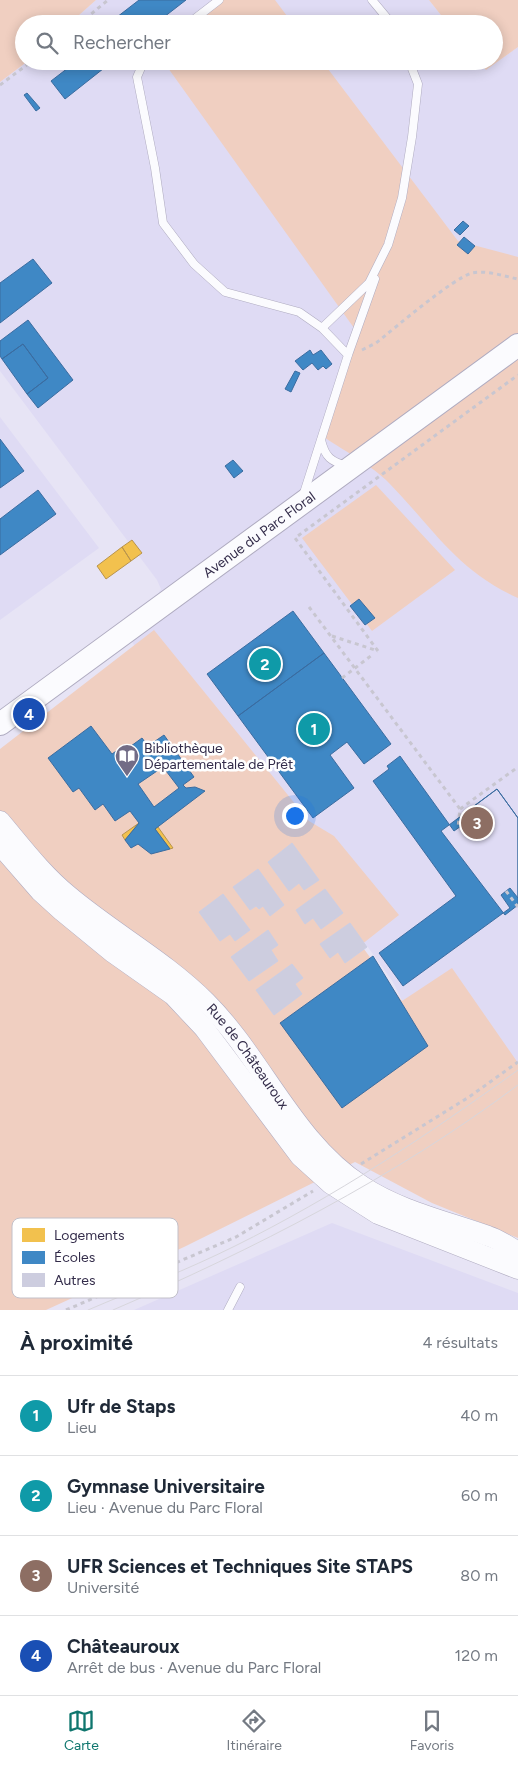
<!DOCTYPE html>
<html lang="fr">
<meta charset="utf-8">
<style>
body{margin:0;font-family:Figtree,sans-serif;background:#f6f6f7;color:#1f2937}
.you{position:absolute;left:294px;top:815px;width:18px;height:18px;margin:-12px;border:4px solid #fff;border-radius:50%;background:#1a73e8;box-shadow:0 0 0 8px #1a73e833}
.badge{display:grid;place-items:center;width:32px;height:32px;border-radius:50%;background:#0f766e;color:#fff;font-size:16px;font-weight:700}
.pin{position:absolute;translate:-50% -50%;border:2px solid #fff;box-shadow:0 1px 5px #0006}
.list{margin:0;padding:0;list-style:none}
h2{display:flex;justify-content:space-between;align-items:center;height:65px;margin:0;padding:0 20px;font-size:21px}
h2 small{font-size:16px;font-weight:400;color:#747a83}
.list li{display:grid;grid-template-columns:32px 1fr auto;gap:15px;align-items:center;box-sizing:border-box;height:80px;padding:0 20px;border-top:1px solid #e0e1e3}
.list b{display:block;font-size:19px;white-space:nowrap}
.list p{margin:0;font-size:16px;white-space:nowrap;color:#747a83}
.list em{font-size:16px;font-style:normal;color:#747a83}
.icon{flex:none;width:28px;height:28px;fill:none;stroke:currentColor;stroke-width:2;stroke-linecap:round;stroke-linejoin:round}
.map{position:relative;flex:none;width:518px;height:1310px;overflow:hidden}
.search{position:absolute;background:#fff;box-shadow:0 2px 12px #0003;left:15px;right:15px;top:15px;height:55px;display:flex;align-items:center;gap:12px;box-sizing:border-box;padding:0 18px;border-radius:28px;color:#747a83;font-size:19px}
.sheet{height:385px;background:#fff}
nav{display:flex;justify-content:space-around;align-items:center;box-sizing:border-box;height:70px;border-top:1px solid #e0e1e3;background:#fff;font-size:14px;color:#747a83}
nav a{display:grid;justify-items:center;gap:2px}
nav .on{color:#0f766e}
.map>svg:first-child{display:block}
.built{fill:#dfdbf4}
.green{fill:#f0cfc1}
.homes{fill:#f2c14e;stroke:#b9944d}
.schools{fill:#3f88c5;stroke:#3b6ca0;fill-rule:evenodd}
.building{fill:#cdcddf;stroke:#cccee3}
.lines{fill:none;stroke-linecap:round;stroke-linejoin:round}
.service-casing{stroke:#afabc0;stroke-width:9}
.tertiary-casing{stroke:#afabc0;stroke-width:21}
.secondary-casing{stroke:#afabc0;stroke-width:24}
.path{stroke:#c8c6d0;stroke-width:3;stroke-dasharray:4 4;stroke-linecap:butt}
.service{stroke:#fbfbfe;stroke-width:8}
.tertiary{stroke:#fbfbfe;stroke-width:20}
.secondary{stroke:#fbfbfe;stroke-width:22}
.tram{stroke:#d7d6dc;stroke-width:1}
.path-bridge{stroke:#c8c6d0;stroke-width:3;stroke-dasharray:4 4;stroke-linecap:butt}
.labels{text-anchor:middle;dominant-baseline:central;stroke-width:5;stroke-linejoin:round;paint-order:stroke}
.street-label{font-size:14px;fill:#332c4a;stroke:#fff}
.poi-label{font-size:14px;fill:#332c4a;stroke:#fff;text-anchor:start}
.key{fill:#fff;stroke:#c2c0c9;stroke-width:1}
.key-label{font-size:14px;fill:#332c4a}
</style>
<div class="map">
<svg width="518" height="1310" viewBox="0 0 518 1310">
<rect width="100%" height="100%" fill="#e7e4f5"/>
<path class="built" d="M96,0H429L448,24H69Z
M518,47V1209L426,1050L393,982L352,925L138,651L123,628V621L128,615L158,594L161,589L157,580L0,371V82L28,61H478L486,70Z
M0,417L99,548L0,620Z
M332,1223L518,1293V1310H134Z"/>
<path class="green" d="M0,0H96L69,24H24V61H28L0,82Z
M220,0H275L293,24H187Z
M429,0H518V47L486,70L478,61H494V24H448Z
M163,61H322L458,241L518,257V598C456,570 434,529 389,483C373,466 341,449 321,435L354,328Z
M376,485L455,570L372,631L302,538Z
M154,630L309,821L334,836L399,915L361,945L402,1001L452,968L518,1063V1238L432,1203L355,1162L184,1247L46,1310H0V749Z"/>
<path class="homes" d="M132,540L142,553L131,561L122,547Z
M122,547L131,561L106,579L97,566Z
M131,746L133,750L125,756L122,752Z
M139,823L125,840L122,835Z
M158,827L173,848L170,849L155,829Z"/>
<path class="schools" d="M139,0H186L155,24H108Z
M77,61H113L65,99L51,81Z
M27,93L40,108L36,111L24,95Z
M463,221L469,226L460,235L454,230Z
M464,237L475,246L468,254L457,245Z
M33,259L52,283L0,323V283Z
M28,320L73,380L38,408L27,394L48,378L23,344L2,359L0,356V341Z
M23,344L48,378L27,394L2,359Z
M310,350L313,355L321,350L332,364L326,369L323,366L318,370L312,363L303,370L295,361Z
M295,371L300,373L291,392L285,389Z
M0,439L24,471L0,488Z
M233,460L243,471L234,478L225,466Z
M38,490L56,514L0,555V519Z
M359,599L375,618L365,625L350,606Z
M293,611L324,653L238,716L207,674Z
M324,653L391,744L364,764L347,742L330,755L354,788L313,818L238,716Z
M91,726L112,754L119,749L125,756L133,750L131,746L142,738L148,746L164,735L194,777L183,785L186,788L195,787L205,791L155,829L170,849L151,854L138,844L131,848L125,840L139,823L130,811L115,821L103,804L95,810L79,788L73,792L48,758ZM160,763L179,788L154,807L138,784L160,769L157,765Z
M400,756L454,831L464,824L459,817L497,789L518,818V898L510,888L506,891L501,895L510,908L403,986L379,953L456,896L373,781L389,769L387,766Z
M497,789L518,818V905L505,915L441,831Z
M373,956L428,1046L342,1108L280,1023Z"/>
<path class="building" d="M292,843L319,880L304,890L299,883L289,891L268,862Z
M258,869L284,905L270,916L263,906L259,909L256,906L250,910L233,887Z
M325,889L343,913L321,929L313,918L305,924L296,910Z
M223,894L250,930L235,941L230,934L220,941L199,912Z
M350,923L367,947L345,963L338,952L330,958L320,944Z
M268,930L278,945L271,950L278,961L249,981L231,957Z
M292,964L303,978L295,984L302,994L274,1015L256,990Z"/>
<g class="lines">
<g class="service-casing">
<path id="service" d="M372,0L392,24
M188,24L219,0
M144,61L137,77L155,168L163,223L194,264L225,292L299,312L322,328L348,355
M322,328L369,283L388,245L402,198L412,137L418,84L409,61
M321,440C325,457 331,462 348,466
M303,496L348,355L375,279
M228,1310L240,1287"/>
</g>
<g class="tertiary-casing">
<g id="tertiary">
<path id="s1" d="M0,821C22,847 42,874 69,896C113,933 165,961 206,1002C263,1059 293,1141 362,1186C400,1211 446,1221 488,1236C498,1239 508,1246 518,1252"/>
<path d="M0,845L40,891L62,911L112,952L173,995L204,1028L300,1156L331,1184L378,1214L518,1269"/>
</g>
</g>
<g class="secondary-casing">
<g id="secondary">
<path id="s2" d="M0,724L518,345"/>
</g>
</g>
<path class="path" d="M79,24L108,0
M0,85L32,61
M362,350L376,343C395,328 453,278 472,273C487,270 503,276 518,279
M309,607L460,809L458,828
M332,636L378,651
M378,651L295,538L518,375
M460,809L518,767
M506,891L518,907
M361,1164L469,1097L518,1062
M66,1310L236,1237L313,1191"/>
<use href="#service" class="service"/>
<use href="#tertiary" class="tertiary"/>
<use href="#secondary" class="secondary"/>
<path class="tram" d="M88,1310C137,1289 187,1270 235,1246C334,1197 428,1135 518,1070
M113,1310C254,1249 394,1178 518,1085"/>
<path class="path-bridge" d="M342,678L372,655"/>
</g>
<defs>
<g id="library-pin" transform="scale(1.25)"><path d="M0 17L-7.5 6A9.5 9.5 0 1 1 7.5 6Z" fill="#726c86" stroke="#fff"/><path d="M-6-4Q-3-5.5-.7-3.5V5Q-3 3-6 4ZM6-4Q3-5.5 .7-3.5V5Q3 3 6 4Z" fill="#fff"/></g>
</defs>
<g fill-rule="evenodd">
<use href="#library-pin" x="127" y="756"/>
</g>
<g class="labels">
<g class="street-label">
<text stroke="none"><textPath href="#s2" startOffset="321">Avenue du Parc Floral</textPath></text>
<text stroke="none"><textPath href="#s1" startOffset="344">Rue de Châteauroux</textPath></text>
</g>
<g class="poi-label">
<text x="144" y="748">Bibliothèque<tspan x="144" dy="16">Départementale de Prêt</tspan></text>
</g>
</g>
<rect x="12" y="1218" width="166" height="80" rx="8" class="key"/>
<rect x="22" y="1228" width="23" height="14" fill="#f2c14e"/>
<rect x="22" y="1251" width="23" height="13" fill="#3f88c5"/>
<rect x="22" y="1273" width="23" height="14" fill="#cdcddf"/>
<g class="key-label">
<text x="54" y="1240">Logements</text>
<text x="54" y="1262">Écoles</text>
<text x="54" y="1285">Autres</text>
</g>
</svg>
<div class="you"></div>
<div class="pin badge" style="left:314px;top:729px;background:#0f9aa8">1</div>
<div class="pin badge" style="left:265px;top:664px;background:#0f9aa8">2</div>
<div class="pin badge" style="left:477px;top:823px;background:#8d6e63">3</div>
<div class="pin badge" style="left:29px;top:714px;background:#1a4fb4">4</div>
<div class="search"><svg class="icon" aria-label="search" viewBox="0 0 24 24"><circle cx="10" cy="10" r="6"/><path d="M15 15l6 6"/></svg>Rechercher</div>
</div>
<section class="sheet">
<h2>À proximité<small>4 résultats</small></h2>
<ul class="list">
<li><span class="badge" style="background:#0f9aa8">1</span><div><b>Ufr de Staps</b><p>Lieu</p></div><em>40 m</em></li>
<li><span class="badge" style="background:#0f9aa8">2</span><div><b>Gymnase Universitaire</b><p>Lieu · Avenue du Parc Floral</p></div><em>60 m</em></li>
<li><span class="badge" style="background:#8d6e63">3</span><div><b>UFR Sciences et Techniques Site STAPS</b><p>Université</p></div><em>80 m</em></li>
<li><span class="badge" style="background:#1a4fb4">4</span><div><b>Châteauroux</b><p>Arrêt de bus · Avenue du Parc Floral</p></div><em>120 m</em></li>
</ul>
</section>
<nav>
<a class="on"><svg class="icon" aria-label="map" viewBox="0 0 24 24"><path d="M3 6l6-2 6 2 6-2v14l-6 2-6-2-6 2zM9 4v14M15 6v14"/></svg>Carte</a>
<a><svg class="icon" aria-label="directions" viewBox="0 0 24 24"><path d="M12 3l9 9-9 9-9-9zM9 14v-3h6M13 9l2 2-2 2"/></svg>Itinéraire</a>
<a><svg class="icon" aria-label="saved" viewBox="0 0 24 24"><path d="M7 4h10v16l-5-4-5 4z"/></svg>Favoris</a>
</nav>
